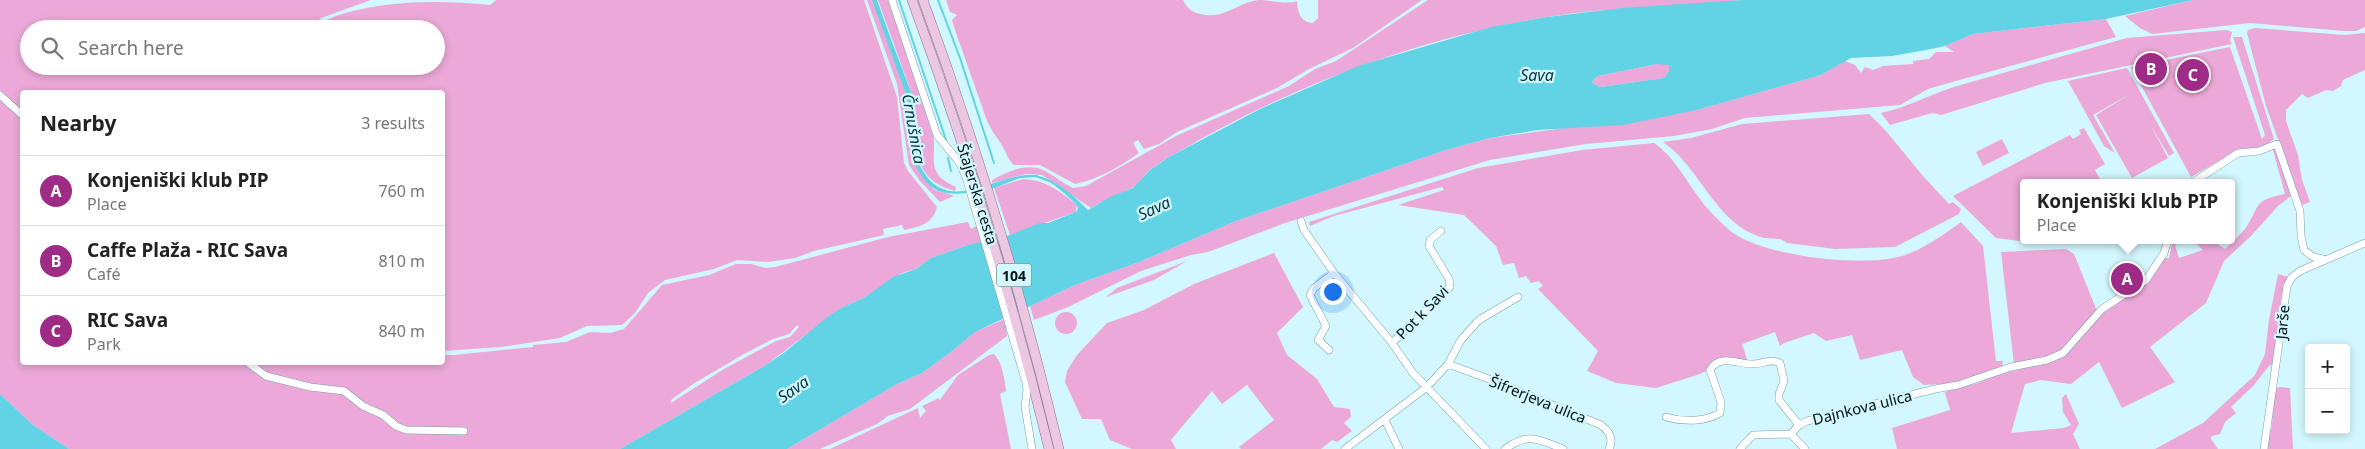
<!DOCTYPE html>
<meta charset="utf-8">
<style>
body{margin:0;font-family:"Noto Sans",sans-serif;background:#f2f2f2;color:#222}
.controls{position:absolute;right:15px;bottom:15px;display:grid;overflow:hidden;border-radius:5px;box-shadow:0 2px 8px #0003}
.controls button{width:45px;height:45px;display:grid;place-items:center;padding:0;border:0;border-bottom:1px solid #e0e0e0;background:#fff;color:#222;font:25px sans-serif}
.you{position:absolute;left:1332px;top:291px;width:18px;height:18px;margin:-12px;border:4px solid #fff;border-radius:50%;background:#1a73e8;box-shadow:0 0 0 8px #1a73e833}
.badge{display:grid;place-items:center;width:32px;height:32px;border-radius:50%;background:#9e2b86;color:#fff;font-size:16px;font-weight:700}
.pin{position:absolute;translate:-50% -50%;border:2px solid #fff;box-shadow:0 1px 5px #0006}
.popup{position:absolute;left:2020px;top:179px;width:215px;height:65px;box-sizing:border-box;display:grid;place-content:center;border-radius:5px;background:#fff;filter:drop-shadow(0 1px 4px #0005);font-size:16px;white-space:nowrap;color:#767676}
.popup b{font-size:19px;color:#222}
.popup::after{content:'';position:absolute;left:50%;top:100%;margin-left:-10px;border:10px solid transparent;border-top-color:#fff}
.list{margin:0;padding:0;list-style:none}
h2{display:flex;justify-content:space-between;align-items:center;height:65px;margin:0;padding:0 20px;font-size:21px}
h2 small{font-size:16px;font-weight:400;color:#767676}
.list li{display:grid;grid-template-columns:32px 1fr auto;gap:15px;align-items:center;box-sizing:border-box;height:70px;padding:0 20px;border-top:1px solid #e0e0e0}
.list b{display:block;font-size:19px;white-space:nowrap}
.list p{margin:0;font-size:16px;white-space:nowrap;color:#767676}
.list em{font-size:16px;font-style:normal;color:#767676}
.icon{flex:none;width:28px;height:28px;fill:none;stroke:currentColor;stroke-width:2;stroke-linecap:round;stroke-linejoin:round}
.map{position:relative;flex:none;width:2365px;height:449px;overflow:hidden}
.search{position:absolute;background:#fff;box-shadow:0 2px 8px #0003;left:20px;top:20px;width:425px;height:55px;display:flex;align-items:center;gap:12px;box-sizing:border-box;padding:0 18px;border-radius:28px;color:#767676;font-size:19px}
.panel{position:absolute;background:#fff;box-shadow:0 2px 8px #0003;left:20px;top:90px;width:425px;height:275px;border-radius:5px}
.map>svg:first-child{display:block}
.green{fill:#eba8d8;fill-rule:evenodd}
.water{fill:#61d3e5;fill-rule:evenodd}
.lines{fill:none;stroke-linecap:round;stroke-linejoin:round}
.stream{stroke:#61d3e5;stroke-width:2}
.minor-casing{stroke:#76a2aa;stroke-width:8}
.major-casing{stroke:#926f8c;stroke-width:10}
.minor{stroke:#fff;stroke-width:7}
.major{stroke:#ecc7e1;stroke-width:9}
.labels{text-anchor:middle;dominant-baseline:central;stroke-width:4.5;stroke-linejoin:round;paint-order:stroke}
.shield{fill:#d3f7fe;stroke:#41565a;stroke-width:1}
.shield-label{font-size:14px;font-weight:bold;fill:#021114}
.street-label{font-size:15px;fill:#021114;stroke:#d3f7fe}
.water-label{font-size:16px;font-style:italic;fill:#00373e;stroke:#d3f7fe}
</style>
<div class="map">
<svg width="2365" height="449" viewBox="0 0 2365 449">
<rect width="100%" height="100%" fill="#d3f7fe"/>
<path class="green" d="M0,0H371L321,18L311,29H286L282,26L279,27L280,29H29V66H436V29H315C324,20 333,17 345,13C393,0 440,0 490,5L496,0H864L897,97L904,163L908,171L937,207C933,224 919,227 904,230L902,225L883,229L884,235L814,251L795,258L768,262L737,260L714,269L665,280L648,293L635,313L622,325L587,326L560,338L501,347L443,351L442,92H22V362H442L443,355H454L533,347V345L566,342L590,332L610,333L624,329L662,285L709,275L736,264H751L766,268L775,267L888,237L968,222L971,229L978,225L982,243L968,245L931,258L916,269L902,273L864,298L841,308L766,365L620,449H69L33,425L0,394ZM797,325L799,327L790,337L776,341L724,369L671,403V400L693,384L744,354L773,339L789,334Z
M867,0H874L909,103L914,161L933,189L954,196L940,202L920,181L909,165L897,84Z
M878,0H888C904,45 921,90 933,136C936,148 931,160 936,171C939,179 948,183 956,187L955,191C904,177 921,137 913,97Z
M946,0H1183C1187,8 1191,12 1200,14C1226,20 1237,2 1259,0C1270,0 1288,5 1297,1C1298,13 1300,22 1313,23L1318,18V0H1422L1353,48L1309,69L1277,88L1177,132L1159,144L1144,149L1138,140L1133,143L1139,153C1121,166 1097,180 1075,184L1040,165H1014C1008,160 1007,154 1003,147C997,137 990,129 986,118L954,27L952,20L957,15L950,12Z
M1428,0H1743C1678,8 1612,6 1547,17C1425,37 1307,80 1199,140C1183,150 1165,158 1150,170C1144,175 1139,184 1132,188C1118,196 1104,199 1091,208L1042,175L1026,174L992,183V180C1008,171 1029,161 1047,172C1056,177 1064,184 1073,188L1086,186L1178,135L1289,86L1315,69L1336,61Z
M2193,0H2365V27L2356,31H2344L2250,23L2152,34L2140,28L2125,16Z
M2106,19L2116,37L1945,84L1928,89L1900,105L1745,118L1712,129L1674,136L1586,144L1490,160L1285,223L1208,252L1191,255L1141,271L1068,307L1034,320L1030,306L1075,285L1139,262L1236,221L1446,150L1490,138L1697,110L1821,75L1845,61L1855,65L1861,73L1865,67L1873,70L1883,66L1913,64V61L1929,59L1936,52H1954L1945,46L1973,34Z
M2255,28L2345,35L2365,33V70L2343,80L2341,86L2333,91L2326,90L2308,98L2302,94L2286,110V121L2298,155L2302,180L2310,202L2302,205L2266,106L2247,33L2248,30Z
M2226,30L2232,32L2230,40L2232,44L2045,83L1941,115L1932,113L1890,125L1881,113C1908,107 1931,94 1957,86L2127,38Z
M2233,37H2242L2274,139L2264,147L2242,150V148L2191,177L2131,67L2230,47L2262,139L2265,135Z
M1657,64H1669V71L1664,78L1601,87L1592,83L1593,80L1598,76Z
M2127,68L2174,153L2169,156L2150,124L2168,158L2132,178L2096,115L2132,93L2093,115L2115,153L2104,146L2068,81Z
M1869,114L1886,131L1923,176L1949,204L1953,202L1961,209L1959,214L1895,247L1835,249L1787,243C1779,237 1774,239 1765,238C1757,237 1740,228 1734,222C1706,198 1693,163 1663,142L1691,138L1742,124Z
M2084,128L2105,164L2095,170L2102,183H2023V240L2075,241L2027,242L1996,238L1953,196L2070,135L2073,139L2081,134L2079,130Z
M2002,139L2009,153L1983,166L1976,152Z
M1654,143C1674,157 1683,176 1697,195C1706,208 1717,219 1728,229C1758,256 1859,267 1898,257C1920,252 1943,235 1961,222L1983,246L1996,361H2003L2002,366L1958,383L1924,385L1913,377L1902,350L1860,360L1852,335L1826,341L1814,333L1784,343L1780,346L1775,332L1742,344L1748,362L1735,359L1697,375L1656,388L1616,383L1587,371L1598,351L1538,289L1543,286L1539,281L1531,283L1526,276L1519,278L1514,263L1503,265L1496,246L1464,215L1398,205L1444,190L1442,187L1334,216L1310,226L1309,222L1478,168L1582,150Z
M2277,148L2292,195L2278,206L2251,236L2224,261L2206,303L2150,347L2175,382L2122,408L2099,362L2071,384L2041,380L2025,384L2011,433L2064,428L2071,425L2063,412L2062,398L2066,394L2079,424L2073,434L2080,449H1897L1892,428L1950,410L1945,392L1978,383L1996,375L2045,363L2059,357L2105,310L2133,293L2163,258H2169L2173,240H2190L2175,245L2179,258L2203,250L2192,240H2212L2225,249C2231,243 2239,236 2245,229C2261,206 2251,201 2285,194L2273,150Z
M1023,179C1046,180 1060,191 1077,205L1076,212L1010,235L994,188Z
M2066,249L2074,254L2097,311L2062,350L2055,355L2014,364L2001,252Z
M1274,253L1303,307L1277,333L1287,355L1317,379L1334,407L1350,409L1351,417L1344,423L1352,431L1337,442L1332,440L1321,449H1241L1239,447L1274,420L1247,385L1222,404L1212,391L1171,440L1176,449H1132L1110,440L1101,419H1082L1065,382L1067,371L1077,355L1107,323L1144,310L1194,284Z
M1187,261L1154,280L1106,297L1117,288Z
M2278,274L2288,277L2281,297L2275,364L2269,366L2253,386L2231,407L2236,413L2225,422L2220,434L2212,436L2211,439L2218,449H2155L2203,423L2255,375L2265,354L2269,320Z
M1055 323a11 11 0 1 1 22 0a11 11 0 1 1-22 0Z
M1005,319L1007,336L910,409L888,416L877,424L820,449H787L897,384L922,373L951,352L975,332Z
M994,354C1002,362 1005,380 1006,391L1000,394L1011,449H830L918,408L920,418L926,411L922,406L939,398V401L958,375L989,355Z
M2279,387L2290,388L2293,449H2266L2272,426L2273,406L2276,389Z"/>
<path class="water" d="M872,0H877C885,23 893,45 902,68C905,78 911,89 913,100C916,122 911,151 923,171C951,218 1002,168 1038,176C1057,180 1075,197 1088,210L1110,197L1133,188L1150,170L1169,157L1260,109L1358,66L1491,27L1547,17L1622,8L1743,0H2193L2106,19L1973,34L1945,46L1926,50L1892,56L1851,58L1821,75L1697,110L1623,125L1538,130L1490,138L1446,150L1236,221L1139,262L1075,285L975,332L951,352L922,373L897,384L787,449H620L766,365L785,352L825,319L841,308L864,298L893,277L916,269L931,258L968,245L1010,235L1040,223H1048L1076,212L1078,209L1077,205C1066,195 1052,180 1037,177C1023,174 1009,183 997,187C990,190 981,190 974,192C942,197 927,192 914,161L909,103ZM1657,64L1669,65V71L1664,78L1601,87L1592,83L1593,80L1598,76Z
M0,394L33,425L69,449H0Z"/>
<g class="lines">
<path class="stream" d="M899,0L946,140
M938,0L960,58L994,163
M914,121L915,134
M948,158L951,171
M1022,177L1036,176L1049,181"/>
<g class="minor-casing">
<path id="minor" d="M892,0L937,135L959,162L966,177L1026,383L1027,390L1025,407L1032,449
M0,95L22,115
M2192,183L2238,153L2259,151L2277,144L2300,211L2301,236L2304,250L2313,257L2323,259
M1301,221L1304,230L1334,273L1392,343L1413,373L1486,449
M1392,343L1450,287L1449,279L1429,246L1430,240L1441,231
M1329,350L1318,340L1326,326L1310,295L1314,288L1334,273
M247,362L266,376L310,387L344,391L363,406L383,415L396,426L406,430L464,431
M1448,364L1497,382L1601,425C1609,431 1614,439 1609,449
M1666,417C1683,422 1705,422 1720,413L1721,402L1710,370C1720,353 1739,365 1754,364C1763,364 1771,358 1780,363L1784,381L1779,394V400L1799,425
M1385,420L1399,449
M1791,434L1805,449
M1345,449L1427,387L1448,364L1461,340L1479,320L1518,297
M1505,449C1529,432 1538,439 1563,449
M1740,449L1753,435L1791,434L1799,425L1807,421L1935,389L1958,385L2011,367L2047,360L2063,353L2102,309L2146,280L2164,253L2168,240
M2264,449L2287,286L2292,277L2300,271L2365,243"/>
</g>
<g class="major-casing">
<path id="major" d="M912,0C966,147 1012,297 1049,449
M923,0C977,147 1023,297 1059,449"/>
</g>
<use href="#minor" class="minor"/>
<use href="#major" class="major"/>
</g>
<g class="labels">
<rect class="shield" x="996.5" y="263.5" width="35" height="23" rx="4"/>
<g class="shield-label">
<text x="1014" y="275">104</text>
</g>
<g class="street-label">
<text transform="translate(978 194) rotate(73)">Štajerska cesta</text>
<text transform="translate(1422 312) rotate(-46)">Pot k Savi</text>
<text transform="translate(2282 322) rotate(-85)">Jarše</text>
<text transform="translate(1538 399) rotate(22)">Šifrerjeva ulica</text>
<text transform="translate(1862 407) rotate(-14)">Dajnkova ulica</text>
</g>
<g class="water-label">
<text x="1537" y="75">Sava</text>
<text transform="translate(914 129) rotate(80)">Črnušnica</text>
<text transform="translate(1154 208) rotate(-25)">Sava</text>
<text transform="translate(793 389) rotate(-34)">Sava</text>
</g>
</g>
</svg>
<div class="controls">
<button>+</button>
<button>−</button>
</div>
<div class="you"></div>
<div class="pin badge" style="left:2127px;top:279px">A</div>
<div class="popup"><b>Konjeniški klub PIP</b>Place</div>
<div class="pin badge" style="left:2151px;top:69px">B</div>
<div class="pin badge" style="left:2193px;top:75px">C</div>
<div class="search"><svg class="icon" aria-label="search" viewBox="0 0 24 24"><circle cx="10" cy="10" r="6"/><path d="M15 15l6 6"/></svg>Search here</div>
<section class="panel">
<h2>Nearby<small>3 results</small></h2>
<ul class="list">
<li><span class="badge">A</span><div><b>Konjeniški klub PIP</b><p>Place</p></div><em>760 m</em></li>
<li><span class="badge">B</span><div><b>Caffe Plaža - RIC Sava</b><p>Café</p></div><em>810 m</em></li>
<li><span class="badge">C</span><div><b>RIC Sava</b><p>Park</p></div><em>840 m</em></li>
</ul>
</section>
</div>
